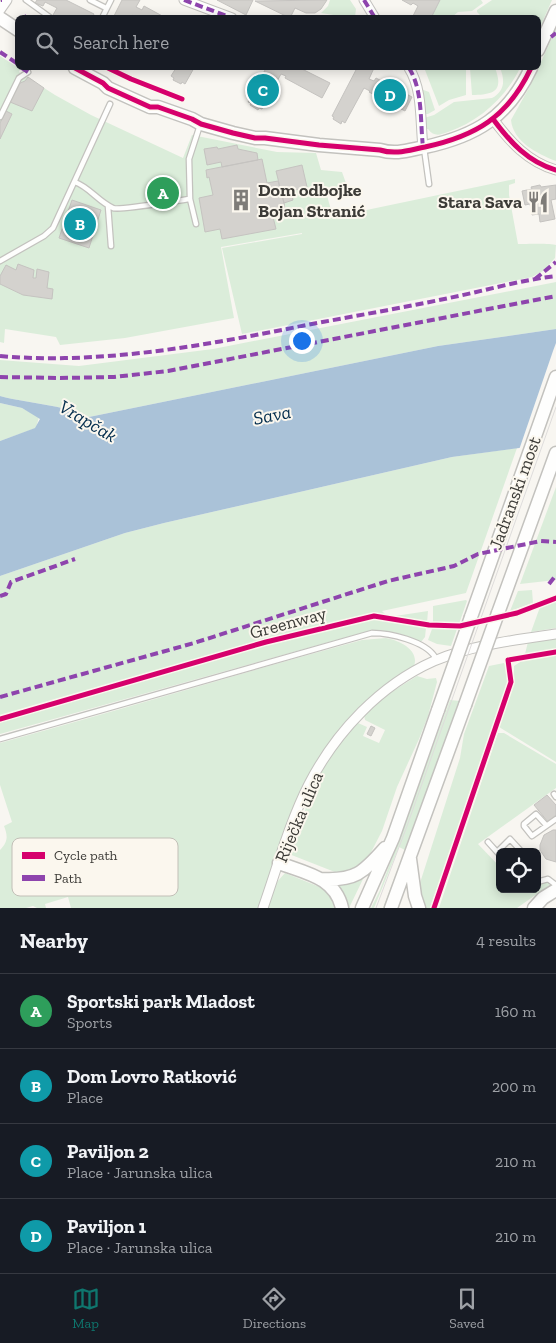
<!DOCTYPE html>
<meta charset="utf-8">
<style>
body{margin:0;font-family:"Zilla Slab",serif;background:#242831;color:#f1f3f6}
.controls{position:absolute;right:15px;bottom:15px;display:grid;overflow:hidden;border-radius:8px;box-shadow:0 2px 12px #0003}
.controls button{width:45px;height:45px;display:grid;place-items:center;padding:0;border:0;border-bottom:1px solid #363941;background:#171b24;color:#f1f3f6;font:25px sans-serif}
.you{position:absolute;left:301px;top:340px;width:18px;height:18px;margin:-12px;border:4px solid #fff;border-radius:50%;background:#1a73e8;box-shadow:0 0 0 8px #1a73e833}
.badge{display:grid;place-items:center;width:32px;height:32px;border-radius:50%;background:#0f766e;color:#fff;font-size:16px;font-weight:700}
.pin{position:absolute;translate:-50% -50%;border:2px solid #fff;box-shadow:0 1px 5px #0006}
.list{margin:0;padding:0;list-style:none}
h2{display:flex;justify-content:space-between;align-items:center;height:65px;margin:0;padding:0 20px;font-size:21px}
h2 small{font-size:16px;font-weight:400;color:#9ea1a6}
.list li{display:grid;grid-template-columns:32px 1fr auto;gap:15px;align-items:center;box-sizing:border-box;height:75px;padding:0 20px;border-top:1px solid #363941}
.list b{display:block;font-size:19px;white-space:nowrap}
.list p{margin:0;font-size:16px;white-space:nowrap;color:#9ea1a6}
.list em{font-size:16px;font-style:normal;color:#9ea1a6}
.icon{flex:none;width:28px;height:28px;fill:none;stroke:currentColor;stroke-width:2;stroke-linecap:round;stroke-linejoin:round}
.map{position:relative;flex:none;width:556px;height:908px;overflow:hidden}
.search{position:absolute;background:#171b24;box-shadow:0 2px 12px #0003;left:15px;right:15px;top:15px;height:55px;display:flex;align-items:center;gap:12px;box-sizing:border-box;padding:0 18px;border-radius:8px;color:#9ea1a6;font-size:19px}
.sheet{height:365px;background:#171b24}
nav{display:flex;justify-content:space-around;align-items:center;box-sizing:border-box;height:70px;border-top:1px solid #363941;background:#171b24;font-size:14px;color:#9ea1a6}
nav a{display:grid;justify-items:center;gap:2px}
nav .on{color:#0f766e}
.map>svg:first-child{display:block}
.green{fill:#dbedda}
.water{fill:#aac2d8}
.pier{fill:#f8f6f1}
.building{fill:#d4d2ce;stroke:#c5c3c0}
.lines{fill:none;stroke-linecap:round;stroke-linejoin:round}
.lane-casing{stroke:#c3c2be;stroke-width:7}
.street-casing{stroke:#c3c2be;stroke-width:11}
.secondary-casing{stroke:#c3c2be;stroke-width:15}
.lane{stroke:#fefefd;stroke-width:4.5}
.street{stroke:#fefefd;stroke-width:9}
.secondary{stroke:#fefefd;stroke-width:12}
.tram{stroke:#dedcdb;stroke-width:1}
.secondary-bridge-casing{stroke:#c3c2be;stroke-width:15;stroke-linecap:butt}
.secondary-bridge{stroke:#fefefd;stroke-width:12}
.quiet{stroke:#8e44ad;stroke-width:4;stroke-dasharray:8 4;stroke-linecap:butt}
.cycleway-casing{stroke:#fbf7ee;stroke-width:8}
.cycleway{stroke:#d6006c;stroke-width:5}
.labels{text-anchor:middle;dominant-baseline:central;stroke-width:4;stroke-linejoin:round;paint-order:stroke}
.poi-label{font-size:18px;font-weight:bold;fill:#3c3b37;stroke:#fbf7ee;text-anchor:start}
.street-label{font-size:18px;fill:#3c3b37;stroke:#fbf7ee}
.water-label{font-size:19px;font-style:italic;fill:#032d4d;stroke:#fbf7ee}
.key{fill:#fbf7ee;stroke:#c2bfb7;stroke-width:1}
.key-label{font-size:14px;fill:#3c3b37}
</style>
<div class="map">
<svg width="556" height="908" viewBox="0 0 556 908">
<rect width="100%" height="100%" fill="#f8f6f1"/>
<path class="green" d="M330,0H350L356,9L355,17H346L321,13L328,6Z
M440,0H481L483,3L472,11L458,12L452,17L431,18Z
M492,0H552L539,30L538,18L482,17L477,12V10Z
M556,29V161C538,154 513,142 511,120L530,86Z
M0,56L20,69L19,72L55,95L91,115L183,158L192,135L277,152L316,153L321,170L342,172L347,186L326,192L333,217L515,179V183L509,185V195L518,244C526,244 551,243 556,245L555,258L543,271L532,277L242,334L222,248L302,234V233L221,247L234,318L125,338L60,345L56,337L5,329L4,343L0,342Z
M466,68V95L449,100L439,106L425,70Z
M470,68H495C504,91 494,95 472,95Z
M500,68H520C506,97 480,121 448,132C440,135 434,137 428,129H425L424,118L434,115L454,102L492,98C505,91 505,80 500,68Z
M421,89L429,92L435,110L428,114H424Z
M556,282V329L438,346L89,417C61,404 30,404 0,396V360L79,366L213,349Z
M0,403L22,408L39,417L36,428L0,441Z
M517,448L466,593L382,611L390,619L426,628L425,637L421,642L398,633L372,630L0,734V576L125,533L164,523L452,457Z
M556,487V580L520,584Z
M532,590L533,603L510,611L518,591Z
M466,600L467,601L459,624L433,622V606Z
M556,600V628L531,632L540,607Z
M428,611L427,623L395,616Z
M432,629H457L451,646L437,644L428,640Z
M556,637V650L525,654L528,642Z
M386,638C399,640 422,651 413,668C313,724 293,808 259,908H71L68,897L45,904L46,908H37L33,906L26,908H0V850C8,842 8,836 4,826L12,822L0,785V743C121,710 241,673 362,640Z
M556,654V762L499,727L514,684V666L525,659Z
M504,663C510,668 509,678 508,685L430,908H425L419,892V886L460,758L464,734L489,666Z
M417,676L427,679L436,678L437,682L428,716L419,739L397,787L382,831L366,862L345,876L289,854C290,840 299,831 303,818C306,811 306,803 308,796C313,779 343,731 358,723L367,727L363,736L379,743L385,730L365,720L364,715L385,696Z
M450,700L460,701L385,908H383L405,850L399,847L374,908H371L380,890Z
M498,733H504L556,764V788L478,844L500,867V889H537V883L547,882L551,884L517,908H439Z
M285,873L332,892L339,908H268L276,883Z
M364,877L349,908H346L334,884Z"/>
<path class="water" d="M556,329V443L452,457L164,523L125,533L0,576V441L35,428L40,419L22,408L0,403V396C30,404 61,404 89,417L438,346Z"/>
<path class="pier" d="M556,343V445L519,450L553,351Z"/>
<path class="building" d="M37,0H66L94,14L93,16L95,18H58L53,15L57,8L45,2L43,6L35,3Z
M122,0H140L136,7L142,10L144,6L166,18H136L132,15L130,18H113Z
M217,0H253L246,15Z
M327,0L321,9L315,13H306L295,8L290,18L255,1Z
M402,0H440L431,18H412L418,6L413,3L411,5Z
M176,68H194L185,84L182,82L181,84L173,80L174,78L171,76Z
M266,68H300L330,83L322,98L285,78L286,76L281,74L262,109L259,108L258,110L250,105L251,103L248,102Z
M357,68H374L369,79L374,81L376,78L412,97L405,111L369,92L370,91L364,88L345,123L342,121L341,124L333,119L334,117L332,116Z
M28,77L44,88L32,111L10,102L20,83L25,81Z
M6,111L12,114L0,139V123Z
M237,145L238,149L257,153L258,160L222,167L221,162L207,165L204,149L217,147L218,149Z
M262,159L267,183L278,181L284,203L286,215L273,217L276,229L222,239L220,229L205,232L199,198L213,195L209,177L207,178L206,170Z
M302,165L307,187L291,191L293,200L284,203L276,171Z
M540,185L541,187L556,185V199L551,200L555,219L540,222L539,214L532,215L530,204L525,205L522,191L532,189L531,187Z
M72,200L101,210L89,248L59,238Z
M18,264L34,270L33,278H36L37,269L49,272L47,288L53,289L52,299L23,295L0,284V276L6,265L16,270Z
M371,726L375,728L371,736L367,734Z
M547,795L556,805V816L548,822L534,805Z
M553,830H556V862L546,859L540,850V845L544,835Z"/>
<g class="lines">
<g class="lane-casing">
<path id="lane" d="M26,0L51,18
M90,0L106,8
M102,18L111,0
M0,117L19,78L28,72
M424,148L429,184
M75,182C89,187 99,202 113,208C118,211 179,200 190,199
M108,206L111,246
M196,224L190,199L189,159L200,125
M0,261L44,236L53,228L110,104
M0,739L372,633C390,633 425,641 435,657
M554,794L556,797
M546,825L536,814L524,824V826L532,836L556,819
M488,842L497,852
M500,855L497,852L510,839L522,852
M537,882L548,879L556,885"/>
</g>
<g class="street-casing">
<path id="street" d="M184,0L232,18
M364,0L375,18
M0,10L7,0
M409,68C423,90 420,121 423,147
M493,119C510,142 528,162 556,170
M263,908C277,868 290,821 309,784C336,732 380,685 434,661C472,645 515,640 556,634"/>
</g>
<g class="secondary-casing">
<path id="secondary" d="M0,18L18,30
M538,50L556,11
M75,68L103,83L108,88L150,107H158L192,119L201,124L233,133L255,138H265L319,145L380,150C396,155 409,150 425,147C476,136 508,117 531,68
M498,613L556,453
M471,617L556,377
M410,859L415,896L419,908
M279,863C305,873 335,877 342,908
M321,879C355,881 363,873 385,848
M362,908L393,838L438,710
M391,908L465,705
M534,908L543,898L556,890"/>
</g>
<use href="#lane" class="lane"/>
<use href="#street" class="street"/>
<use href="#secondary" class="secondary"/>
<path class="tram" d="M376,908L407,826L556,407"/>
<g class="secondary-bridge-casing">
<path id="secondary-bridge" d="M465,705L498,613
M438,710L471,617"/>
</g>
<use href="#secondary-bridge" class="secondary-bridge"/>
<path class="quiet" d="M1,0H2
M184,0L232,18
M364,0L375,18
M24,16L27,18
M551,37L556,33
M0,52L18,64
M22,68L28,72
M409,68C423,90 420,121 423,147
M535,279L556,262
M0,356C103,365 206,345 307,325C354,316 402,308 449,298C484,291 520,280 556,276
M0,377L60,378L114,377L168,371L556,296
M549,584L556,575
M0,596L6,594L11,582L75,559
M0,697L194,643L388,581L454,566L478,554L541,541L556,542"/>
<g class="cycleway-casing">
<path id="cycleway" d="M75,68L103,83L108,88L150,107H158L192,119L201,124L233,133L255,138H265L319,145L380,150C396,155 409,150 425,147C476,136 508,117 531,68
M108,68L131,79L182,99
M493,119C510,142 528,162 556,170
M0,719L266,642L374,616L429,625L460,626L517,613L556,598
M434,908L511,682L508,660L556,652"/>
</g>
<use href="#cycleway" class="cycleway"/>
</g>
<defs>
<g id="building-bare" transform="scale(1.725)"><path d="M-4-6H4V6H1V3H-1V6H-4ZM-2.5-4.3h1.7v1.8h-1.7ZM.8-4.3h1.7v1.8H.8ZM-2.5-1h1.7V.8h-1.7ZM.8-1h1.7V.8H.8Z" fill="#7e7c78" stroke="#fbf7ee" stroke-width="2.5" paint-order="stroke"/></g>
<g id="restaurant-bare" transform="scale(1.725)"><path d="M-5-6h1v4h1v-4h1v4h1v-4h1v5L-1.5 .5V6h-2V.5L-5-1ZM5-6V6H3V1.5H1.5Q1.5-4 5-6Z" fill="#7e7c78" stroke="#fbf7ee" stroke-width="2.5" paint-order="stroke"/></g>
</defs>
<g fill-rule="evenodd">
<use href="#building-bare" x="241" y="200"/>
<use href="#restaurant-bare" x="538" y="202"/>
</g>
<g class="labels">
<g class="poi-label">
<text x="258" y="190">Dom odbojke<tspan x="258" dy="21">Bojan Stranić</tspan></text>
<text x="522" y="202" text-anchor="end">Stara Sava</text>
</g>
<g class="street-label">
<text transform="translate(515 493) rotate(-70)">Jadranski most</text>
<text transform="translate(288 623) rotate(-15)">Greenway</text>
<text transform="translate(299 817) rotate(-67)">Riječka ulica</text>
</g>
<g class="water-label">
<text transform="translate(272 415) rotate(-11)">Sava</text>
<text transform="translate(88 421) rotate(31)">Vrapčak</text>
</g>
</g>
<rect x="12" y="838" width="166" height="58" rx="8" class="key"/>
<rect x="22" y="852" width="23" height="7" fill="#d6006c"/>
<rect x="22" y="875" width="23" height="6" fill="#8e44ad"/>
<g class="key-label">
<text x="54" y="860">Cycle path</text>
<text x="54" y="883">Path</text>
</g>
</svg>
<div class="controls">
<button><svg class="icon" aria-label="locate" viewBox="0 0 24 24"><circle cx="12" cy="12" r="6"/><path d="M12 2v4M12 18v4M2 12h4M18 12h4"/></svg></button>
</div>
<div class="you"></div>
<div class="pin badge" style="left:163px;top:193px;background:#2e9e5b">A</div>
<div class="pin badge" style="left:80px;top:224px;background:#0f9aa8">B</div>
<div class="pin badge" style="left:263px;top:90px;background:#0f9aa8">C</div>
<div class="pin badge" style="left:390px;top:95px;background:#0f9aa8">D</div>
<div class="search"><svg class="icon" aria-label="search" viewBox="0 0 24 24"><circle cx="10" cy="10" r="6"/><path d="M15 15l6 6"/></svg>Search here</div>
</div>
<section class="sheet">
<h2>Nearby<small>4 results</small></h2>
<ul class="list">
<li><span class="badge" style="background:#2e9e5b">A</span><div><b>Sportski park Mladost</b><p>Sports</p></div><em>160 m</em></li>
<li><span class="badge" style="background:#0f9aa8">B</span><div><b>Dom Lovro Ratković</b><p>Place</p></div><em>200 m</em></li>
<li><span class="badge" style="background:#0f9aa8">C</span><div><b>Paviljon 2</b><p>Place · Jarunska ulica</p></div><em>210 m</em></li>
<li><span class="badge" style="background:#0f9aa8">D</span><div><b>Paviljon 1</b><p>Place · Jarunska ulica</p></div><em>210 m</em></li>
</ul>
</section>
<nav>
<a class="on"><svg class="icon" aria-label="map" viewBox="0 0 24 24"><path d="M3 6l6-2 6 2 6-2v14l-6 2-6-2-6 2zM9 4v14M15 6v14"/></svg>Map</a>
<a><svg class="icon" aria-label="directions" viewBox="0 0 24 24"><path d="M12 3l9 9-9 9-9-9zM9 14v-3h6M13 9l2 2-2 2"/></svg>Directions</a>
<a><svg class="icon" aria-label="saved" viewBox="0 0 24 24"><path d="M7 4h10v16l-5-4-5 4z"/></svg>Saved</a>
</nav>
